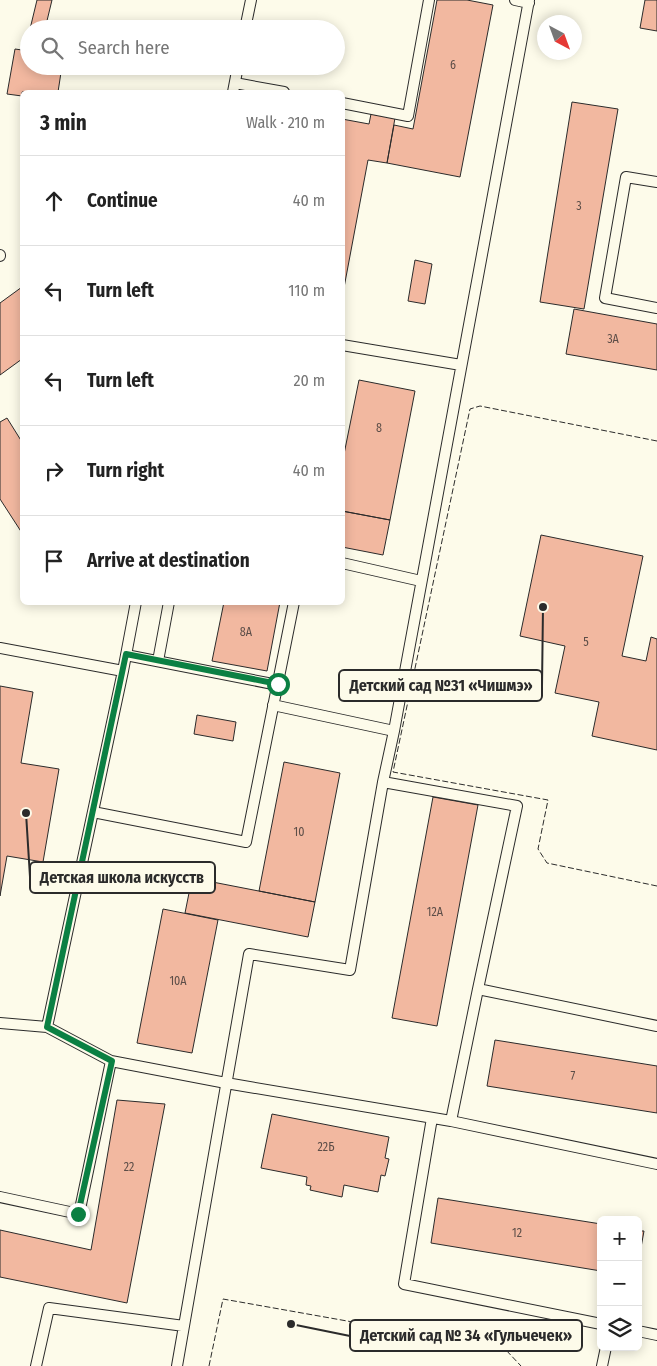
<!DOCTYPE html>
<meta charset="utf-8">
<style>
body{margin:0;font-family:"Fira Sans Condensed",sans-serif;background:#f6f6f6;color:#222}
.controls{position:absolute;right:15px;bottom:15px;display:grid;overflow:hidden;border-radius:8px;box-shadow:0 2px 12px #0003}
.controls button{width:45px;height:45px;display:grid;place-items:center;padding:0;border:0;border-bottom:1px solid #e0e0e0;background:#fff;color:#222;font:25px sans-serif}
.compass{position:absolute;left:537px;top:15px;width:45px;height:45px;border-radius:50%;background:#fff;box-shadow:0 2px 12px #0003;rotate:139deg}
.stop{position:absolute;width:15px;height:15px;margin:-11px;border:4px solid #0b8043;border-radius:50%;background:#fff}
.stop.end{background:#0b8043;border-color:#fff;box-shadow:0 1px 5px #0008}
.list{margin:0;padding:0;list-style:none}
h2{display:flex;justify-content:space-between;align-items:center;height:65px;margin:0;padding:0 20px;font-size:21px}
h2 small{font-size:16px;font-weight:400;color:#767676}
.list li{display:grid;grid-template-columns:32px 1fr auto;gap:15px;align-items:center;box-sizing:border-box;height:90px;padding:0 20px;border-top:1px solid #e0e0e0}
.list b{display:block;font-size:19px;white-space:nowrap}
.list em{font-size:16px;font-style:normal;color:#767676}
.icon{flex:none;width:28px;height:28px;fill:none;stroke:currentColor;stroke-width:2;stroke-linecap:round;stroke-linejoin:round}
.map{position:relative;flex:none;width:657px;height:1366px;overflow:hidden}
.search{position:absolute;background:#fff;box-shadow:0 2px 12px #0003;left:20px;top:20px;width:325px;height:55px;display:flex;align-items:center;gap:12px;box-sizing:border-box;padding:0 18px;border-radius:28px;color:#767676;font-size:19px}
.panel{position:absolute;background:#fff;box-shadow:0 2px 12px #0003;left:20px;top:90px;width:325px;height:515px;border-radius:8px}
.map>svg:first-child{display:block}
.building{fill:#f2b8a0;stroke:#2b2b2b}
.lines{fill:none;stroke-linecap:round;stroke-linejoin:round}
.service-casing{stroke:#2b2b2b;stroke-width:12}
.service{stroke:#fdfbea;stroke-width:10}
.fence{stroke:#2b2b2b;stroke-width:1;stroke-dasharray:6 2.5;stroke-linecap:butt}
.route{stroke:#0b8043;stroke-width:6}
.labels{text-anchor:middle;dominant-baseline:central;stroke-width:4;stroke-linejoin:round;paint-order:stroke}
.number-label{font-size:12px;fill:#5d4e48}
.leader{fill:none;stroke:#2b2b2b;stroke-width:2}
.callout-dot{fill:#2b2b2b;stroke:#fdfbea;stroke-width:2}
.callout{fill:#fdfbea;stroke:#2b2b2b;stroke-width:2}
.callout-label{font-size:16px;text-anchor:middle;font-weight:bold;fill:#2b2b2b}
</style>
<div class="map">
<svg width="657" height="1366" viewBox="0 0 657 1366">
<rect width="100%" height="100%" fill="#fdfbea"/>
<path class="building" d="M37,0H52L45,29H30Z
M437,0H467L493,5L460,177L387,163L394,125L413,129Z
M645,0H657V31L640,28Z
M15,49L29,51V66H62L58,92H22V96L7,94Z
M572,102L618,109L584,309L540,302Z
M371,114L395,118L387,163L368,160L343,293L342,119L369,124Z
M415,260L432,264L425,304L408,301Z
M22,287V359L0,375V303Z
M574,309L657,324V370L566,354Z
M359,380L415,391L390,520L342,511V464Z
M7,418L22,442V533L0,499V422Z
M342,511L390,520L383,555L342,547Z
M541,535L643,556L622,656L646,661L651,637L657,639V750L592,736L599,702L555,693L565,646L520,636Z
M224,602H280L267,671L212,661Z
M0,686L33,692L21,763L59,769L43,862L7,856L0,896Z
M197,715L236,722L233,741L194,734Z
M284,762L340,773L315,902L259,891Z
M433,797L478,805L437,1026L392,1018Z
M192,878L315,902L308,937L185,913Z
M163,909L218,920L192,1053L137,1043Z
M495,1040L657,1066V1113L487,1086Z
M117,1100L165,1104L127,1303L0,1277V1230L91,1250Z
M272,1114L389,1137L385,1158L389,1159L385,1176L381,1175L378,1192L344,1185L342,1197L310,1190L311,1186L306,1185L307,1177L261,1168Z
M438,1198L601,1224V1271L431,1243Z
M638,1231H644L638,1264Z"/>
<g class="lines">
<g class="service-casing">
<path id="service" d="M515,0L529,3
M245,29L251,0
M235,83L284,92
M233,92L238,66
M342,103L408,116L429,0
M657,182L626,177L605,298L657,308
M0,255V256
M342,345L461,365
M342,563L421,581
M136,602L123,671L47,1027L111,1061L226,1083L451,1121L657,1164
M0,648L123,671
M126,655L278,685
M158,661L169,602
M273,705L394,731
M383,782L517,806L478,989
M93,812L246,842L294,602
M0,1023L47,1027
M432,1118L404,1284L601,1324
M451,1121L478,989L657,1026
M0,1197L79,1214L111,1061
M638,1331L657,1335
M36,1366L49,1308L184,1326
M177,1366L249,954L350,970L383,782L394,731L529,0
M602,1366L606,1347"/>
</g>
<use href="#service" class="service"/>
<path class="fence" d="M657,441L480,406L470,409L393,772L548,800L538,849L547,863L657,886
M209,1366L223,1299L505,1349L521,1366"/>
</g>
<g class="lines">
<path class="route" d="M78,1214L112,1061L47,1027L126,654L278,684"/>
</g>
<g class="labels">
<g class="number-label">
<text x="453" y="65">6</text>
<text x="579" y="206">3</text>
<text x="613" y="339">3А</text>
<text x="379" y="428">8</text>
<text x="246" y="632">8А</text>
<text x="586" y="642">5</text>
<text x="299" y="832">10</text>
<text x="435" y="912">12А</text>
<text x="178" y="981">10А</text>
<text x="573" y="1076">7</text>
<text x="326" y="1147">22Б</text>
<text x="129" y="1167">22</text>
<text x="517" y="1233">12</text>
</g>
</g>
<path class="leader" d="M543 607L542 686M26 813L30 877M291 1324L350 1336"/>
<g class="callout-dot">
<circle cx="543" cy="607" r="5"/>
<circle cx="26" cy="813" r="5"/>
<circle cx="291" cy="1324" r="5"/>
</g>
<g class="callout">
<rect x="339" y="670" width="203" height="31" rx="5"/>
<rect x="30" y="862" width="185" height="31" rx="5"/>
<rect x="350" y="1320" width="232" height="31" rx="5"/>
</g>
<g class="callout-label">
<text x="441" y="691">Детский сад №31 «Чишмэ»</text>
<text x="122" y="883">Детская школа искусств</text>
<text x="466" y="1341">Детский сад № 34 «Гульчечек»</text>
</g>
</svg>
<div class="controls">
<button>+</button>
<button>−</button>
<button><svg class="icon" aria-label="layers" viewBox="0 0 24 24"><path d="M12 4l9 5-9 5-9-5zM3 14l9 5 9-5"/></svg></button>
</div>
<svg class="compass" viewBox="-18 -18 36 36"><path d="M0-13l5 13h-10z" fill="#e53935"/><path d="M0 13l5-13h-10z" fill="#767676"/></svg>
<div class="stop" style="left:278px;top:684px"></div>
<div class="stop end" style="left:78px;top:1214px"></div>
<div class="search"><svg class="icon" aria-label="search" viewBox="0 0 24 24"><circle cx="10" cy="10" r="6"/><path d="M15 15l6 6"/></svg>Search here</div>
<section class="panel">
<h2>3 min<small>Walk · 210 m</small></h2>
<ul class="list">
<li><svg class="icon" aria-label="ahead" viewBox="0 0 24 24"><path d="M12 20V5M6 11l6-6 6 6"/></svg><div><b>Continue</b></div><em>40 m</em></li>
<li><svg class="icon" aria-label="left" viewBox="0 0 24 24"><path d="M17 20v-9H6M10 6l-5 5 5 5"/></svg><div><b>Turn left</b></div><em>110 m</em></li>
<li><svg class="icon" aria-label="left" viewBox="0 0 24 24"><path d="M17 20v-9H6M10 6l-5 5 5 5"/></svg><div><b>Turn left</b></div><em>20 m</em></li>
<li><svg class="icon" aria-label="right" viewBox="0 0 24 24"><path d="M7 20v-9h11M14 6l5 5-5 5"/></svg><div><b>Turn right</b></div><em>40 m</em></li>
<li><svg class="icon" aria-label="arrive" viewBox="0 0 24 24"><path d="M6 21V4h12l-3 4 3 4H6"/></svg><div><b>Arrive at destination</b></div></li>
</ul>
</section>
</div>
